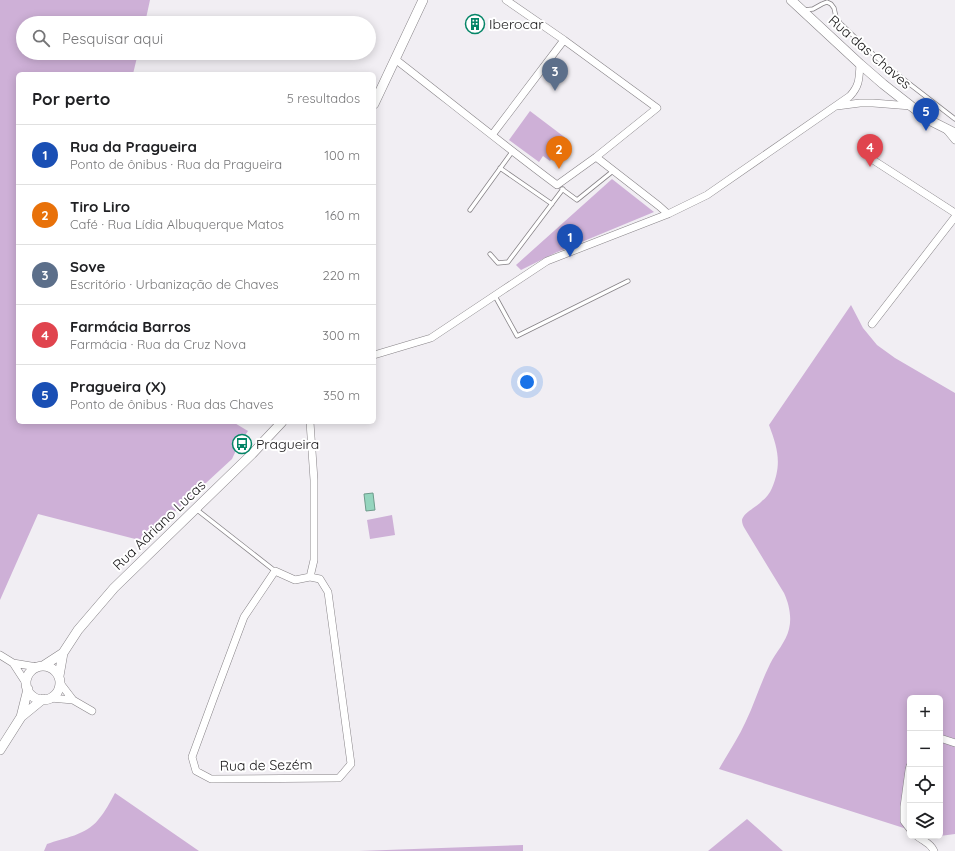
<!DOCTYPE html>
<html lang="pt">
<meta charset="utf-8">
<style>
body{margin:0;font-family:Quicksand,sans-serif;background:#f6f6f6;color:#202124}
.controls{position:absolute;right:12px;bottom:12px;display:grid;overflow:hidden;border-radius:6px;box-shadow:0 2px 10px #0003}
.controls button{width:36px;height:36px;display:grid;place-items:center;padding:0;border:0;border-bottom:1px solid #e0e0e0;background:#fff;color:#202124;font:20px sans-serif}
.you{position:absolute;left:527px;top:382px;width:14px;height:14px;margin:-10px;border:3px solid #fff;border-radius:50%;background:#1a73e8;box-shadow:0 0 0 6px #1a73e833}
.badge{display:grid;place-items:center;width:26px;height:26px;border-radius:50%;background:#1a73e8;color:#fff;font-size:13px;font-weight:700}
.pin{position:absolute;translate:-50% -33px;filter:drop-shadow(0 1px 2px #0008)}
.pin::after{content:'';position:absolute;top:21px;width:14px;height:12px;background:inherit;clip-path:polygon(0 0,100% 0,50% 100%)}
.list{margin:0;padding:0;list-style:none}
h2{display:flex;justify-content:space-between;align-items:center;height:52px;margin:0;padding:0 16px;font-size:17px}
h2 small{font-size:13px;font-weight:400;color:#757577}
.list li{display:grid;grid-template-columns:26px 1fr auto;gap:12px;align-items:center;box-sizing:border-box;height:60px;padding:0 16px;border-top:1px solid #e0e0e0}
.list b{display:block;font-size:15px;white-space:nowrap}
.list p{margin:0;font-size:13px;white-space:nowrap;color:#757577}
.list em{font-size:13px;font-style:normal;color:#757577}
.icon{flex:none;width:22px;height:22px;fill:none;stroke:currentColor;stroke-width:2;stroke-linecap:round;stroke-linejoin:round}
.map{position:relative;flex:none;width:955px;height:851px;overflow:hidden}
.search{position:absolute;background:#fff;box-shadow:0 2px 10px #0003;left:16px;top:16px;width:360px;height:44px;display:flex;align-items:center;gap:10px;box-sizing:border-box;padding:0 14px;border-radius:22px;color:#757577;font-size:15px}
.panel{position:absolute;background:#fff;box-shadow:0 2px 10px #0003;left:16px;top:72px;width:360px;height:352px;border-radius:6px}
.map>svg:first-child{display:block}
.green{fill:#ceb0d7}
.water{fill:#95d5be;stroke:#6e9b8b}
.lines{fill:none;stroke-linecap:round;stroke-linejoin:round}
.service-casing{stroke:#878387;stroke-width:5}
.minor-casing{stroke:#878387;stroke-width:8}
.tertiary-casing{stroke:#878387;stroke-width:10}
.service{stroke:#fff;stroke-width:3.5}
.minor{stroke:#fff;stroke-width:7}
.tertiary{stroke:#fff;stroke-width:9}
.labels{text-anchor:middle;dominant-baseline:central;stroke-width:4;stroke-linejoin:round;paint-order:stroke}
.poi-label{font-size:14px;fill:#141314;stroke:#fff;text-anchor:start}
.street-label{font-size:14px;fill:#141314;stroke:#fff}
</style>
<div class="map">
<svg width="955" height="851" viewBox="0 0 955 851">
<rect width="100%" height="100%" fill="#f1eef3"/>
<path class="green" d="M0,0H150L145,23H23V53H138L133,74H18V422H233L248,431L239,444L232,459L143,541L38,514L0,600Z
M530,111L567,139L550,161L543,156L539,162L509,140Z
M612,179L654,212L555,253L521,270L516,265Z
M851,305L863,328L877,345L895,358L955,393V834L940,836V698H910V830L719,769C728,753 739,737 746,721C755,702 761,682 770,664C776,652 786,642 789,629C792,617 789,604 784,593L745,529C743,526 742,523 742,520C743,513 758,506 762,501C766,498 770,493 772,488C782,464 778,449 769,425Z
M392,515L395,535L370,539L367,520Z
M115,793L199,851H44L47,844C64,838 86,835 98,820C105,812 110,802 115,793Z
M747,819L783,851H708Z
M523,845V851H359Z"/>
<path class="water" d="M373,493L375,510L366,511L364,494Z"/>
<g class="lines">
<g class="service-casing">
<path id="service" d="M804,10L813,9L822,4L827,2L831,4L834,8L836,17L840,23L863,45L885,65L955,119
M500,168L552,204
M562,189L577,200L613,171
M470,210L512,152
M490,254L498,263L508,262L563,189
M495,296L517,336L628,281
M196,509L275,571"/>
</g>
<g class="minor-casing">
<path id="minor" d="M395,59C449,101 502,144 557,185L596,157L657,108L564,40L506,0
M837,106L860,103H873L911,106
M946,129L955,140
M492,135L564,40
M876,147L870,158L955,213
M596,157L659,206L668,214
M872,324L955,217
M374,355L431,338L503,290L547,261L668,214L707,195L850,96C860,85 859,78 860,64
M310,422L314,480V560L310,577L295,580L275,571L244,617L214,697L192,757L196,771L211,779L339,778L351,764L328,592L320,579L310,577
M0,655L13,663L26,683
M13,663L37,667
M60,683L73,700L92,711
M50,698L73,700
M940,738L955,743
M910,766L909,770L904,807V821L910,829
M917,836C924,842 930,842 934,851"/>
</g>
<g class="tertiary-casing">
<path id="tertiary" d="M791,0L860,64L883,84L911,106L931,121L955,133
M374,104L423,0
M43,666L63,653L78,630L114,588L252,454L282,422
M26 683a17 17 0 1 1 34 0a17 17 0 1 1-34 0Z
M59,676L63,653
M21,717L43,699
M0,750L21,717L28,689"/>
</g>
<use href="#service" class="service"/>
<use href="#minor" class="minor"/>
<use href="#tertiary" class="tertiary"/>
</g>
<defs>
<g id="building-ring" transform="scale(1)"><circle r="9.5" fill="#fff" stroke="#048567" stroke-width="1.5"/><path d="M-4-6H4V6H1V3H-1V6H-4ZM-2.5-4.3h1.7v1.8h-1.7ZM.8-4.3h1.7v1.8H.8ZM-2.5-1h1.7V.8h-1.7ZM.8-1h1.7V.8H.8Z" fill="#048567"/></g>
<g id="bus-ring" transform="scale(1)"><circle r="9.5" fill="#fff" stroke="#048567" stroke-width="1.5"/><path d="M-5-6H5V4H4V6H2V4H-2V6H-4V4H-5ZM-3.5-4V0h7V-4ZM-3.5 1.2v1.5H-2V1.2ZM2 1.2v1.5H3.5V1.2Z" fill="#048567"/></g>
</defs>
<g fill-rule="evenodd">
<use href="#building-ring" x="475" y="24"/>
<use href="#bus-ring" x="242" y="444"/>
</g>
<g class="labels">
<g class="poi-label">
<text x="489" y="24">Iberocar</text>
<text x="256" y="444">Pragueira</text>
</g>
<g class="street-label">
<text transform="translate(870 52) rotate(41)">Rua das Chaves</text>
<text transform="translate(159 525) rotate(-44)">Rua Adriano Lucas</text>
<text transform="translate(266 765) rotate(-1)">Rua de Sezém</text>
</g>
</g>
</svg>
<div class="controls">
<button>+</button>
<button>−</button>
<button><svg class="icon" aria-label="locate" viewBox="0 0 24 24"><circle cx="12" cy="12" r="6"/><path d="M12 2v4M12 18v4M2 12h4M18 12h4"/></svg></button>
<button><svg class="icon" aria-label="layers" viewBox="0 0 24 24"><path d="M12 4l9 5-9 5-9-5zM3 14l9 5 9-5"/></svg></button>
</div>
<div class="you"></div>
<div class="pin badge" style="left:570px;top:257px;background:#1a4fb4">1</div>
<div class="pin badge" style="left:559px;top:169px;background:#e8710a">2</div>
<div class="pin badge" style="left:555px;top:91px;background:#5c6f8a">3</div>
<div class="pin badge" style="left:870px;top:167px;background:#e0444e">4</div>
<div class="pin badge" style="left:926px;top:131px;background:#1a4fb4">5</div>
<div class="search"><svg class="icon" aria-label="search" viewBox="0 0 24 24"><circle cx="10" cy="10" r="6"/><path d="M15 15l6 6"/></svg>Pesquisar aqui</div>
<section class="panel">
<h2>Por perto<small>5 resultados</small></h2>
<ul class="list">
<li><span class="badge" style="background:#1a4fb4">1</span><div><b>Rua da Pragueira</b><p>Ponto de ônibus · Rua da Pragueira</p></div><em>100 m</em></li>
<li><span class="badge" style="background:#e8710a">2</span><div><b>Tiro Liro</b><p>Café · Rua Lídia Albuquerque Matos</p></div><em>160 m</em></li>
<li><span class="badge" style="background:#5c6f8a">3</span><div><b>Sove</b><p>Escritório · Urbanização de Chaves</p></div><em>220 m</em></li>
<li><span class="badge" style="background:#e0444e">4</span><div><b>Farmácia Barros</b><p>Farmácia · Rua da Cruz Nova</p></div><em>300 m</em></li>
<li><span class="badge" style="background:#1a4fb4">5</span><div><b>Pragueira (X)</b><p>Ponto de ônibus · Rua das Chaves</p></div><em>350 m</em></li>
</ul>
</section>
</div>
